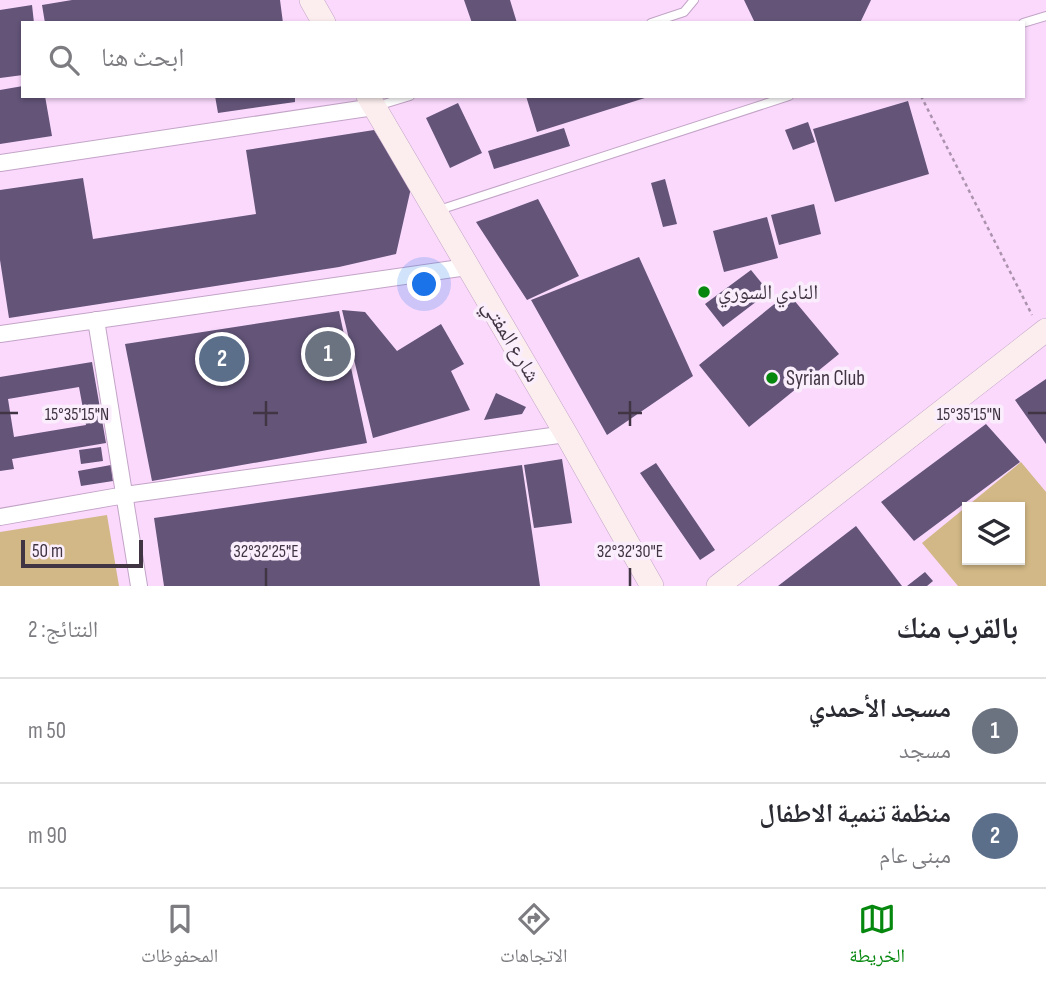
<!DOCTYPE html>
<html lang="ar">
<meta charset="utf-8">
<style>
body{margin:0;font-family:"Sofia Sans Condensed","Noto Naskh Arabic",sans-serif;background:#f2f2f3;color:#2b2b33;direction:rtl}
.controls{position:absolute;right:21px;bottom:21px;display:grid;overflow:hidden;border-radius:0px;box-shadow:0 2px 5px #0004}
.controls button{width:63px;height:63px;display:grid;place-items:center;padding:0;border:0;border-bottom:2px solid #e1e1e2;background:#fff;color:#2b2b33;font:35px sans-serif}
.scale{position:absolute;left:21px;bottom:18px;width:122px;box-sizing:border-box;padding-left:7px;border:4px solid #423543;border-top:0;font-size:19px;line-height:24px;white-space:nowrap;color:#423543;-webkit-text-stroke:5px #fbeefc;paint-order:stroke}
.you{position:absolute;left:425px;top:285px;width:24px;height:24px;margin:-18px;border:5px solid #fff;border-radius:50%;background:#1a73e8;box-shadow:0 0 0 10px #1a73e833}
.badge{display:grid;place-items:center;width:46px;height:46px;border-radius:50%;background:#06880f;color:#fff;font-size:23px;font-weight:700}
.pin{position:absolute;translate:-50% -50%;border:4px solid #fff;box-shadow:0 2px 7px #0006}
.list{margin:0;padding:0;list-style:none}
h2{display:flex;justify-content:space-between;align-items:center;height:91px;margin:0;padding:0 28px;font-size:30px}
h2 small{font-size:23px;font-weight:400;color:#7c7c81}
.list li{display:grid;grid-template-columns:46px 1fr auto;gap:21px;align-items:center;box-sizing:border-box;height:105px;padding:0 28px;border-top:2px solid #e1e1e2}
.list b{display:block;font-size:26px;white-space:nowrap}
.list p{margin:0;font-size:23px;white-space:nowrap;color:#7c7c81}
.list em{font-size:23px;font-style:normal;color:#7c7c81}
.icon{flex:none;width:38px;height:38px;fill:none;stroke:currentColor;stroke-width:2;stroke-linecap:round;stroke-linejoin:round}
.map{position:relative;flex:none;width:1046px;height:586px;overflow:hidden;direction:ltr}
.search{position:absolute;background:#fff;box-shadow:0 2px 5px #0004;left:21px;right:21px;top:21px;height:77px;display:flex;align-items:center;gap:18px;box-sizing:border-box;padding:0 24px;border-radius:0px;color:#7c7c81;font-size:26px}
.sheet{height:301px;background:#fff}
nav{display:flex;justify-content:space-around;align-items:center;box-sizing:border-box;height:98px;border-top:2px solid #e1e1e2;background:#fff;font-size:19px;color:#7c7c81}
nav a{display:grid;justify-items:center;gap:4px}
nav .on{color:#06880f}
.map>svg:first-child{display:block}
.green{fill:#d2b886;fill-rule:evenodd}
.building{fill:#635478;fill-rule:evenodd}
.lines{fill:none;stroke-linecap:round;stroke-linejoin:round}
.lane-casing{stroke:#c3a4c7;stroke-width:10}
.street-casing{stroke:#c3a4c7;stroke-width:18}
.secondary-casing{stroke:#c3a4c7;stroke-width:24}
.path{stroke:#ab92ad;stroke-width:2.5;stroke-dasharray:3.5 3.5;stroke-linecap:butt}
.lane{stroke:#fff;stroke-width:8}
.street{stroke:#fff;stroke-width:16}
.secondary{stroke:#fceeee;stroke-width:23}
.ticks{fill:none;stroke:#423543;stroke-width:2.5}
.poi-dot{fill:#06880f;stroke:#fbeefc;stroke-width:2.5}
.labels{text-anchor:middle;dominant-baseline:central;stroke-width:7;stroke-linejoin:round;paint-order:stroke}
.poi-label{font-size:21px;fill:#423543;stroke:#fbeefc;text-anchor:start}
.street-label{font-size:21px;fill:#423543;stroke:#fbeefc}
.ticks-label{font-size:18px;text-anchor:middle;fill:#423543;stroke:#fbeefc;stroke-width:7;stroke-linejoin:round;paint-order:stroke}
</style>
<div class="map">
<svg width="1046" height="586" viewBox="0 0 1046 586">
<rect width="100%" height="100%" fill="#fad9fd"/>
<path class="green" d="M1021,462L1046,492V586H958L922,543ZM967,507H1020V560H967Z
M107,515L119,586H0V532Z"/>
<path class="building" d="M72,0H280L283,23H45L42,5Z
M464,0H510L517,23H472Z
M744,0H871L860,23H755Z
M32,5L34,23H23V75L0,78V10Z
M23,86V96H45L52,136L0,144V90Z
M215,96H295V102L218,113Z
M526,96H648V97L537,132Z
M908,101L929,174L835,202L813,129Z
M458,103L482,153L450,168L426,118Z
M808,122L815,142L793,150L785,130Z
M564,128L570,146L494,169L488,151Z
M374,130L411,188L396,254L339,267L9,318L0,260V190L83,178L93,239L256,214L246,150Z
M665,179L677,224L663,227L651,183Z
M538,199L579,276L527,300L476,222Z
M814,204L821,234L779,245L771,215Z
M767,217L778,258L724,272L713,231Z
M639,257L693,376L607,435L531,300Z
M751,270L769,292L723,327L705,304Z
M788,293L839,354L749,427L699,365Z
M342,310L365,312L397,351L441,324L464,364L451,371L470,410L373,438Z
M339,311L367,443L152,481L125,344Z
M92,362L106,443L12,459L14,469L0,471V377ZM79,387L86,425L14,437L8,399Z
M1046,379V444L1015,400Z
M496,393L526,407L522,414L484,420Z
M986,424L1020,462L914,541L881,502Z
M101,447L103,461L81,464L79,450Z
M562,459L572,523L534,528L524,465Z
M656,463L715,550L700,560L640,473Z
M111,465L113,481L81,486L78,471Z
M522,465L540,586H164L154,518Z
M856,526L902,586H778Z
M925,572L933,581L927,586H907Z"/>
<g class="lines">
<g class="lane-casing">
<path id="lane" d="M651,23L684,12L694,0
M1023,23L1046,16
M377,106L410,96
M439,210L789,96"/>
</g>
<g class="street-casing">
<path id="street" d="M0,163L374,107
M96,320L139,586
M0,334L467,267
M0,517L125,495L566,434"/>
</g>
<g class="secondary-casing">
<path id="secondary" d="M311,0L324,23
M368,96L566,434L652,586
M718,586L1046,330"/>
</g>
<path class="path" d="M921,96L1032,315"/>
<use href="#lane" class="lane"/>
<use href="#street" class="street"/>
<use href="#secondary" class="secondary"/>
</g>
<path class="ticks" d="M266,401V426M630,401V426M0,413H18M253,413H278M618,413H642M1028,413H1046M266,568V586M630,568V586"/>
<g class="poi-dot">
<circle cx="704" cy="292" r="7"/>
<circle cx="772" cy="378" r="7"/>
</g>
<g class="labels">
<g class="poi-label">
<text x="718" y="292">النادي السوري</text>
<text x="786" y="378">Syrian Club</text>
</g>
<g class="street-label">
<text transform="translate(511 341) rotate(59)">شارع المفتي</text>
</g>
</g>
<g class="ticks-label">
<text x="77" y="420">15°35'15"N</text>
<text x="969" y="420">15°35'15"N</text>
<text x="266" y="557">32°32'25"E</text>
<text x="630" y="557">32°32'30"E</text>
</g>
</svg>
<div class="controls">
<button><svg class="icon" aria-label="layers" viewBox="0 0 24 24"><path d="M12 4l9 5-9 5-9-5zM3 14l9 5 9-5"/></svg></button>
</div>
<div class="scale">50 m</div>
<div class="you"></div>
<div class="pin badge" style="left:328px;top:354px;background:#6b7280">1</div>
<div class="pin badge" style="left:222px;top:359px;background:#5c6f8a">2</div>
<div class="search"><svg class="icon" aria-label="search" viewBox="0 0 24 24"><circle cx="10" cy="10" r="6"/><path d="M15 15l6 6"/></svg>ابحث هنا</div>
</div>
<section class="sheet">
<h2>بالقرب منك<small>النتائج: 2</small></h2>
<ul class="list">
<li><span class="badge" style="background:#6b7280">1</span><div><b>مسجد الأحمدي</b><p>مسجد</p></div><em>50 m</em></li>
<li><span class="badge" style="background:#5c6f8a">2</span><div><b>منظمة تنمية الاطفال</b><p>مبنى عام</p></div><em>90 m</em></li>
</ul>
</section>
<nav>
<a class="on"><svg class="icon" aria-label="map" viewBox="0 0 24 24"><path d="M3 6l6-2 6 2 6-2v14l-6 2-6-2-6 2zM9 4v14M15 6v14"/></svg>الخريطة</a>
<a><svg class="icon" aria-label="directions" viewBox="0 0 24 24"><path d="M12 3l9 9-9 9-9-9zM9 14v-3h6M13 9l2 2-2 2"/></svg>الاتجاهات</a>
<a><svg class="icon" aria-label="saved" viewBox="0 0 24 24"><path d="M7 4h10v16l-5-4-5 4z"/></svg>المحفوظات</a>
</nav>
